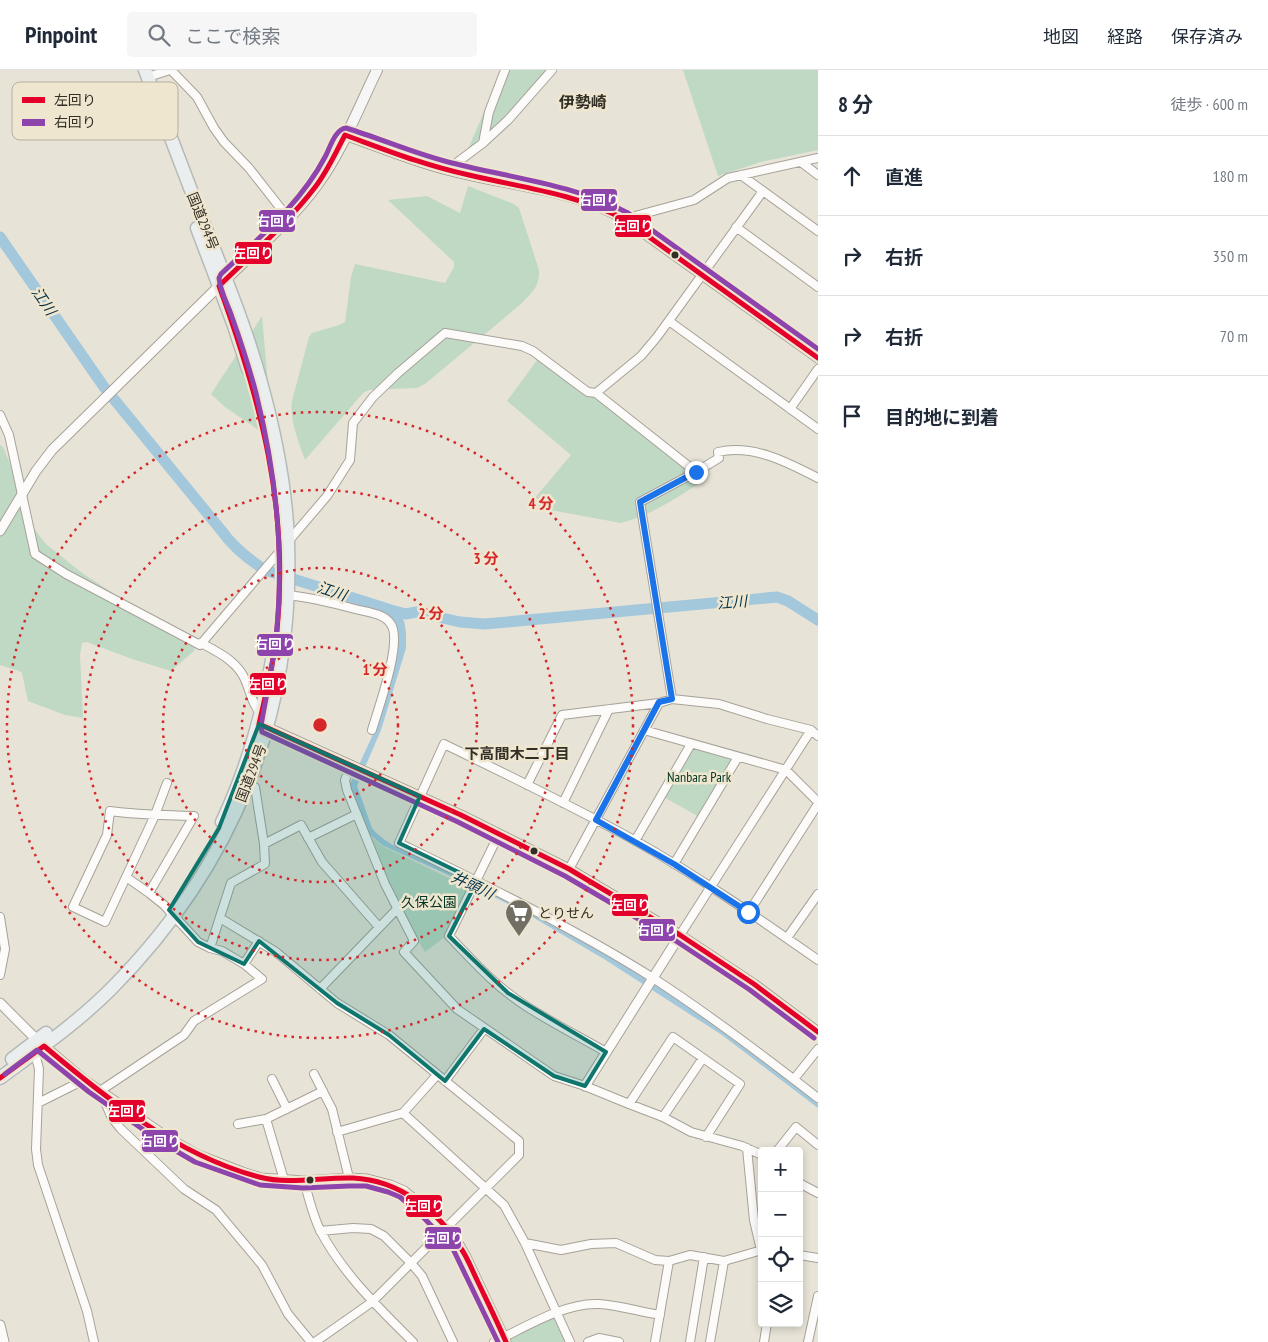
<!DOCTYPE html>
<html lang="ja">
<meta charset="utf-8">
<style>
body{margin:0;font-family:"PT Sans Narrow","Noto Sans JP",sans-serif;background:#f6f6f7;color:#1f2937}
.controls{position:absolute;right:15px;bottom:15px;display:grid;overflow:hidden;border-radius:5px;box-shadow:0 2px 8px #0003}
.controls button{width:45px;height:45px;display:grid;place-items:center;padding:0;border:0;border-bottom:1px solid #e0e1e3;background:#fff;color:#1f2937;font:25px sans-serif}
.stop{position:absolute;width:15px;height:15px;margin:-11px;border:4px solid #1a73e8;border-radius:50%;background:#fff}
.stop.end{background:#1a73e8;border-color:#fff;box-shadow:0 1px 5px #0008}
.list{margin:0;padding:0;list-style:none}
h2{display:flex;justify-content:space-between;align-items:center;height:65px;margin:0;padding:0 20px;font-size:21px}
h2 small{font-size:16px;font-weight:400;color:#747a83}
.list li{display:grid;grid-template-columns:32px 1fr auto;gap:15px;align-items:center;box-sizing:border-box;height:80px;padding:0 20px;border-top:1px solid #e0e1e3}
.list b{display:block;font-size:19px;white-space:nowrap}
.list em{font-size:16px;font-style:normal;color:#747a83}
.icon{flex:none;width:28px;height:28px;fill:none;stroke:currentColor;stroke-width:2;stroke-linecap:round;stroke-linejoin:round}
.map{position:relative;flex:none;width:818px;height:1272px;overflow:hidden}
header{display:flex;align-items:center;gap:30px;box-sizing:border-box;height:70px;padding:0 25px;background:#fff;border-bottom:1px solid #e0e1e3}
header strong{font-size:24px}
nav{display:flex;gap:28px;margin-inline-start:auto;font-size:18px}
.search{width:350px;height:45px;background:#f6f6f7;display:flex;align-items:center;gap:12px;box-sizing:border-box;padding:0 18px;border-radius:5px;color:#747a83;font-size:19px}
main{display:flex}
aside{flex:1;background:#fff}
.map>svg:first-child{display:block}
.green{fill:#bfd9c5}
.water{fill:#a3c8dc}
.lines{fill:none;stroke-linecap:round;stroke-linejoin:round}
.river{stroke:#a3c8dc;stroke-width:11}
.minor-casing{stroke:#a6a299;stroke-width:10}
.tertiary-casing{stroke:#a6a299;stroke-width:11}
.secondary-casing{stroke:#a6a299;stroke-width:12}
.trunk-casing{stroke:#b5bab7;stroke-width:15}
.minor{stroke:#fcfbf9;stroke-width:8}
.tertiary{stroke:#fcfbf9;stroke-width:9}
.secondary{stroke:#f5f6f5;stroke-width:10}
.trunk{stroke:#eaeeee;stroke-width:12}
.bus-1-casing{stroke:#efe6d0;stroke-width:9}
.bus-2-casing{stroke:#efe6d0;stroke-width:9}
.bus-1{stroke:#e4002b;stroke-width:5}
.bus-2{stroke:#8e44ad;stroke-width:5}
.route{stroke:#1a73e8;stroke-width:6}
.marked{fill:#0f766e;fill-opacity:0.2;stroke:#0f766e;stroke-width:4;stroke-linejoin:round}
.ring{fill:none;stroke:#d62828;stroke-width:2.5;stroke-dasharray:2.5 5}
.bus-dot{fill:#322f26;stroke:#efe6d0;stroke-width:2}
.labels{text-anchor:middle;dominant-baseline:central;stroke-width:5;stroke-linejoin:round;paint-order:stroke}
.street-label{font-size:14px;fill:#322f26;stroke:#efe6d0}
.park-label{font-size:14px;fill:#013522;stroke:#efe6d0}
.poi-label{font-size:14px;fill:#322f26;stroke:#efe6d0;text-anchor:start}
.water-label{font-size:15px;font-style:italic;fill:#023249;stroke:#efe6d0}
.neighbourhood-label{font-size:15px;font-weight:bold;fill:#322f26;stroke:#efe6d0}
.quarter-label{font-size:16px;font-weight:bold;fill:#322f26;stroke:#efe6d0}
.key{fill:#efe6d0;stroke:#b6af9d;stroke-width:1}
.key-label{font-size:14px;fill:#322f26}
.centre{fill:#d62828;stroke:#efe6d0;stroke-width:2.5}
.ring-label{font-size:15px;text-anchor:middle;font-weight:bold;fill:#d62828;stroke:#efe6d0;stroke-width:5;stroke-linejoin:round;paint-order:stroke}
.line-badge{stroke:#efe6d0;stroke-width:2}
.badge-label{font-size:14px;text-anchor:middle;font-weight:bold;fill:#fff}
</style>
<header>
<strong>Pinpoint</strong>
<div class="search"><svg class="icon" aria-label="search" viewBox="0 0 24 24"><circle cx="10" cy="10" r="6"/><path d="M15 15l6 6"/></svg>ここで検索</div>
<nav><a>地図</a><a>経路</a><a>保存済み</a></nav>
</header>
<main>
<div class="map">
<svg width="818" height="1272" viewBox="0 0 818 1272">
<rect width="100%" height="100%" fill="#e8e3d7"/>
<path class="green" d="M502,0H555L522,29L465,86Z
M683,0H818V80L761,92L718,106Z
M468,116L514,134L519,138L539,200C540,217 532,222 521,234L425,314L417,318L369,320L363,323L305,390C299,372 289,350 292,331L309,267L312,263L339,255L345,252L351,207L355,194L445,213L454,197V192L388,130L427,126L460,143Z
M262,246L273,370L225,337L211,324Z
M540,286L702,411C676,429 651,445 621,453L528,436L571,385L507,331Z
M0,375L3,377L9,391L24,440L32,456L46,474L82,503L119,527L171,556L194,577L195,580L171,601L132,589L87,572L82,573L80,585L83,648L65,645L28,631L22,603L19,601L0,595Z
M696,677L730,687L732,692L699,747L664,727L691,680Z
M368,764L381,775L469,818L446,866L425,882L384,814Z
M555,1247L566,1272H511L509,1268Z"/>
<path class="water" d="M386,543L401,547L406,563V578L381,660L357,716L372,758C387,777 415,784 437,795C475,814 514,833 552,853C646,905 734,966 818,1033V1038L722,965L604,889L522,841L466,813L382,775L369,764L349,716L376,658L400,569C400,557 394,550 386,543Z"/>
<g class="lines">
<path class="river" d="M0,167L104,317L221,460C233,477 248,489 265,500L391,540L406,544L416,542L460,552L485,554L777,527L788,531L818,550
M395,545C403,556 400,576 397,588"/>
<g class="minor-casing">
<path id="minor" d="M171,0L197,27L214,58L224,72L249,98L289,149
M148,7L170,0
M483,73L489,42L505,0
M801,92L818,105
M447,100L483,73L508,50L552,0
M741,105L818,161
M624,149L694,130L728,108L818,88
M736,157L818,217
M669,251L818,359
M596,323L641,286L657,267L763,121
M790,339L818,299
M0,345L9,365L35,484L66,504L200,575L327,426L350,390L353,353L373,327L398,303L445,263L522,276L533,281L581,317L588,322L596,323L696,402
M287,525C310,527 333,533 355,539C366,542 383,543 390,553C404,569 378,639 372,660
M201,573C218,582 239,592 246,612C251,624 252,634 261,644
M672,629L640,432L696,402L719,388L718,382C753,374 787,392 818,408
M644,660L786,700L818,732
M351,695L345,710L347,720L385,814L414,871L404,882L457,939L554,1006L585,1016L629,1034L663,1047L691,1062L742,1076L762,1085
M527,715L562,645L659,633L672,629L719,634L767,649L811,660L818,666
M563,733L609,639
M499,764L449,866C473,891 496,917 526,936C552,953 580,967 606,982
M308,768L357,744
M635,771L691,674
M264,774L301,755L322,792L379,857
M674,794L738,687
M569,799L659,633
M126,807L149,823L194,746C166,745 138,745 110,741L107,765L73,837L105,852L155,745L167,713
M149,823L164,835L198,872L210,878L222,881L244,894L262,909L194,951L184,965L100,1021L112,1048L121,1059L184,1119L216,1140L262,1195L288,1244L311,1272
M749,842L818,734
M0,847L5,879L0,905
M220,848L276,882L337,933L389,965L519,1071V1085L372,1232L315,1272
M680,865L811,660
M787,868L818,824
M210,878L231,813L265,794L264,774L255,717L248,715
M818,890C758,848 698,806 634,770C572,736 508,705 444,674L399,773C485,815 572,857 653,908C710,945 764,986 818,1028
M244,894L259,871
M320,919L397,839
M35,983L39,999L36,1079L38,1095L87,1241L94,1272
M314,1004L332,1039L349,1108
M272,1009L287,1039
M794,1009L818,979
M445,1011L484,959
M38,1033L84,1010
M629,1034L673,967L740,1014L706,1067
M403,1043L504,1135L525,1173L570,1272
M663,1047L703,988
M238,1054L266,1049
M337,1062L403,1043L437,1005
M747,1078L754,1150L761,1180
M777,1081L796,1057L818,1075
M284,1110L266,1049L323,1021
M304,1111C309,1128 313,1147 321,1162C344,1205 379,1238 413,1272
M799,1113L818,1123
M320,1161L353,1158L371,1159L384,1166L411,1193L422,1206L453,1272
M525,1173L561,1180L591,1174L616,1173L655,1190L669,1191L690,1185L724,1191L762,1180
M799,1185L818,1188
M494,1272C524,1258 565,1232 599,1234C619,1235 640,1242 660,1245
M588,1272L599,1268L619,1272
M655,1272L669,1191
M690,1272L704,1187
M710,1272L724,1191
M764,1272L767,1253
M808,1272L818,1226"/>
</g>
<g class="tertiary-casing">
<path id="tertiary" d="M345,65C379,77 412,91 447,100C506,116 570,118 624,149L818,288
M0,461L36,401L52,380L219,216
M262,655L461,745L569,799L680,865L754,914L818,962
M0,933L37,970L84,1010L168,1068L198,1085L242,1102L261,1108L304,1111L349,1108L367,1109L390,1115L404,1121L425,1138L458,1173L466,1187L506,1272
M585,1016L680,865
M0,1255L4,1272"/>
</g>
<g class="secondary-casing">
<path id="secondary" d="M222,213C254,181 290,152 317,115C342,81 359,37 377,0"/>
</g>
<g class="trunk-casing">
<path id="trunk" d="M197,158L233,253L248,299
M222,752C247,699 263,643 273,585
M12,989L46,963
M0,1008C38,980 77,953 111,919C233,796 294,646 288,472C286,417 275,362 260,309C245,255 223,202 202,149C183,99 164,50 145,0"/>
</g>
<use href="#minor" class="minor"/>
<use href="#tertiary" class="tertiary"/>
<use href="#secondary" class="secondary"/>
<use href="#trunk" class="trunk"/>
<g class="bus-1-casing">
<path id="bus-1" d="M818,288L624,149C573,123 524,118 469,105C426,96 386,80 345,65C336,82 328,100 316,116C288,153 252,184 219,216C261,331 289,437 277,561C274,592 266,623 259,654L461,745L569,799L680,865L754,914L818,962
M0,1008L44,976C108,1030 177,1085 259,1107C290,1115 321,1107 353,1108C399,1110 439,1141 462,1180C468,1189 472,1200 477,1210C487,1231 497,1251 506,1272"/>
</g>
<g class="bus-2-casing">
<path id="bus-2" d="M814,968L750,920L676,871L565,806L458,752L262,662L261,656C266,626 273,597 276,567C285,484 276,403 256,323C249,297 241,272 232,247C228,235 220,221 219,208L221,204C259,168 301,133 325,87C330,78 335,59 346,58C382,69 415,84 452,93C511,108 573,114 628,143L818,279
M5,1004L37,980L89,1022L164,1074L195,1092L260,1115L303,1118L349,1116H366L388,1122L400,1127L420,1144L452,1177L498,1272"/>
</g>
<use href="#bus-1" class="bus-1"/>
<use href="#bus-2" class="bus-2"/>
</g>
<g class="lines">
<path class="route" d="M696,402L640,432L672,629L659,632L596,750L674,794L748,842"/>
</g>
<path class="marked" d="M259,654L420,726L399,773L477,811L449,866L508,923L606,982L585,1016L554,1006L484,959L445,1011L389,965L337,933L259,871L244,894L198,872L169,840L219,758Z"/>
<g class="ring">
<circle cx="320" cy="655" r="78"/>
<circle cx="320" cy="655" r="157"/>
<circle cx="320" cy="655" r="235"/>
<circle cx="320" cy="655" r="313"/>
</g>
<defs>
<g id="supermarket-pin" transform="scale(1.4375)"><path d="M0 17L-7.5 6A9.5 9.5 0 1 1 7.5 6Z" fill="#726e64" stroke="#efe6d0"/><path d="M-6-5.5h2.5l.6 2H6L4.5 2H-2.5L-4.4-4H-6ZM-1.5 3.2a1.3 1.3 0 1 0 .1 0ZM3 3.2a1.3 1.3 0 1 0 .1 0Z" fill="#fff"/></g>
</defs>
<g fill-rule="evenodd">
<use href="#supermarket-pin" x="519" y="843"/>
</g>
<g class="bus-dot">
<circle cx="675" cy="185" r="4.5"/>
<circle cx="534" cy="781" r="4.5"/>
<circle cx="310" cy="1110" r="4.5"/>
</g>
<g class="labels">
<g class="street-label">
<text transform="translate(203 151) rotate(68)">国道294号</text>
<text transform="translate(251 703) rotate(-69)">国道294号</text>
</g>
<g class="park-label">
<text x="699" y="707">Nanbara Park</text>
<text x="429" y="832">久保公園</text>
</g>
<g class="poi-label">
<text x="538" y="843">とりせん</text>
</g>
<g class="water-label">
<text transform="translate(44 231) rotate(55)">江川</text>
<text transform="translate(332 521) rotate(18)">江川</text>
<text transform="translate(732 532) rotate(-5)">江川</text>
<text transform="translate(473 815) rotate(25)">井頭川</text>
</g>
<g class="neighbourhood-label">
<text x="517" y="683">下高間木二丁目</text>
</g>
<g class="quarter-label">
<text x="583" y="32">伊勢崎</text>
</g>
</g>
<rect x="12" y="12" width="166" height="58" rx="8" class="key"/>
<rect x="22" y="27" width="23" height="6" fill="#e4002b"/>
<rect x="22" y="49" width="23" height="7" fill="#8e44ad"/>
<g class="key-label">
<text x="54" y="35">左回り</text>
<text x="54" y="57">右回り</text>
</g>
<circle cx="320" cy="655" r="8" class="centre"/>
<g class="ring-label">
<text x="541" y="439">4 分</text>
<text x="486" y="494">3 分</text>
<text x="431" y="549">2 分</text>
<text x="375" y="605">1 分</text>
</g>
<g class="line-badge">
<rect x="580" y="118" width="38" height="24" rx="5" fill="#8e44ad"/>
<rect x="258" y="139" width="38" height="24" rx="5" fill="#8e44ad"/>
<rect x="614" y="144" width="38" height="24" rx="5" fill="#e4002b"/>
<rect x="234" y="171" width="39" height="24" rx="5" fill="#e4002b"/>
<rect x="256" y="563" width="38" height="24" rx="5" fill="#8e44ad"/>
<rect x="249" y="602" width="38" height="24" rx="5" fill="#e4002b"/>
<rect x="611" y="823" width="38" height="24" rx="5" fill="#e4002b"/>
<rect x="638" y="848" width="38" height="24" rx="5" fill="#8e44ad"/>
<rect x="108" y="1029" width="38" height="24" rx="5" fill="#e4002b"/>
<rect x="141" y="1059" width="38" height="24" rx="5" fill="#8e44ad"/>
<rect x="405" y="1124" width="38" height="24" rx="5" fill="#e4002b"/>
<rect x="424" y="1156" width="38" height="24" rx="5" fill="#8e44ad"/>
</g>
<g class="badge-label">
<text x="599" y="135">右回り</text>
<text x="277" y="156">右回り</text>
<text x="633" y="161">左回り</text>
<text x="253" y="188">左回り</text>
<text x="275" y="579">右回り</text>
<text x="268" y="619">左回り</text>
<text x="630" y="840">左回り</text>
<text x="657" y="865">右回り</text>
<text x="127" y="1046">左回り</text>
<text x="160" y="1076">右回り</text>
<text x="424" y="1141">左回り</text>
<text x="443" y="1173">右回り</text>
</g>
</svg>
<div class="controls">
<button>+</button>
<button>−</button>
<button><svg class="icon" aria-label="locate" viewBox="0 0 24 24"><circle cx="12" cy="12" r="6"/><path d="M12 2v4M12 18v4M2 12h4M18 12h4"/></svg></button>
<button><svg class="icon" aria-label="layers" viewBox="0 0 24 24"><path d="M12 4l9 5-9 5-9-5zM3 14l9 5 9-5"/></svg></button>
</div>
<div class="stop" style="left:748px;top:842px"></div>
<div class="stop end" style="left:696px;top:402px"></div>
</div>
<aside>
<h2>8 分<small>徒歩 · 600 m</small></h2>
<ul class="list">
<li><svg class="icon" aria-label="ahead" viewBox="0 0 24 24"><path d="M12 20V5M6 11l6-6 6 6"/></svg><div><b>直進</b></div><em>180 m</em></li>
<li><svg class="icon" aria-label="right" viewBox="0 0 24 24"><path d="M7 20v-9h11M14 6l5 5-5 5"/></svg><div><b>右折</b></div><em>350 m</em></li>
<li><svg class="icon" aria-label="right" viewBox="0 0 24 24"><path d="M7 20v-9h11M14 6l5 5-5 5"/></svg><div><b>右折</b></div><em>70 m</em></li>
<li><svg class="icon" aria-label="arrive" viewBox="0 0 24 24"><path d="M6 21V4h12l-3 4 3 4H6"/></svg><div><b>目的地に到着</b></div></li>
</ul>
</aside>
</main>
